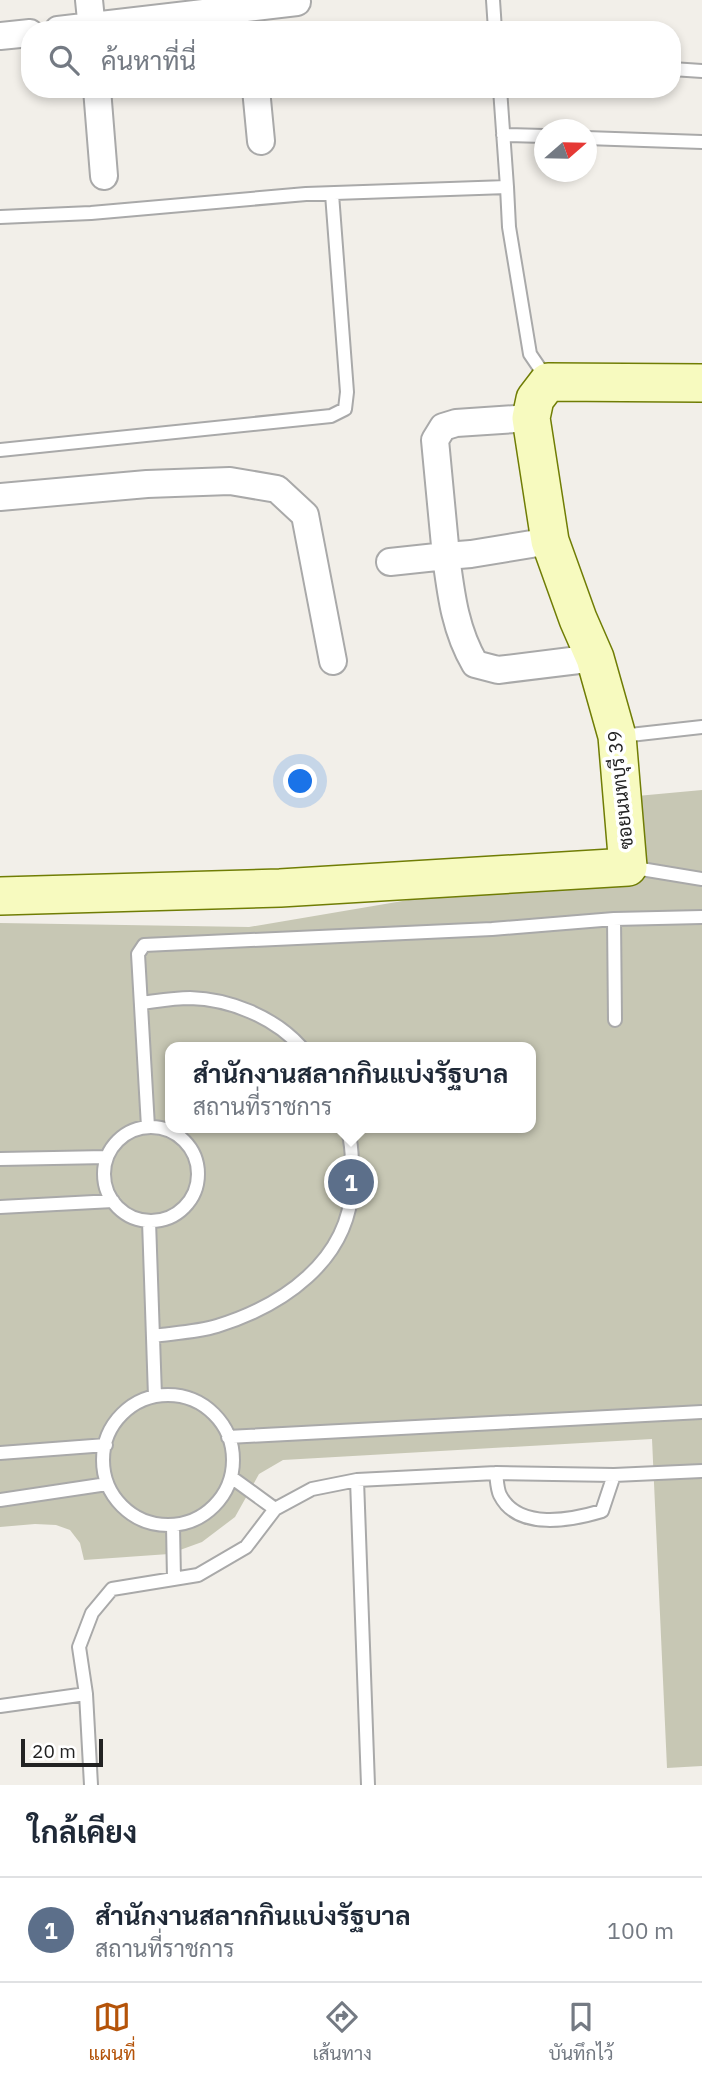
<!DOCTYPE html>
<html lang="th">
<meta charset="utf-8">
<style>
body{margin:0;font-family:"IBM Plex Sans",Sarabun,sans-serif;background:#f2f2f3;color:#1f2937}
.compass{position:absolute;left:534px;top:119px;width:63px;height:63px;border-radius:50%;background:#fff;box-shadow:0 4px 10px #0003;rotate:70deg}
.scale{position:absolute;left:21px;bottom:18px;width:82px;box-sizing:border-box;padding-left:7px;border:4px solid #222;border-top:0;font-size:19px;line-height:24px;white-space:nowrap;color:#222;-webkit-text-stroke:5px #fff;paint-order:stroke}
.you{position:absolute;left:301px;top:782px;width:24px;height:24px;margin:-18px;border:5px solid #fff;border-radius:50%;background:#1a73e8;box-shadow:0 0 0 10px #1a73e833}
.badge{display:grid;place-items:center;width:46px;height:46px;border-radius:50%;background:#b45309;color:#fff;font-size:23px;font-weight:700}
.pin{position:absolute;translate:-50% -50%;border:4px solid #fff;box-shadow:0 2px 7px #0006}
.popup{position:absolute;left:165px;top:1042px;width:371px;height:91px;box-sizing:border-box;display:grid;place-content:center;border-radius:14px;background:#fff;filter:drop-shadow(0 2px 5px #0005);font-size:23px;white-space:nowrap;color:#747a83}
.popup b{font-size:26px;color:#1f2937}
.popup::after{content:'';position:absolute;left:50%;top:100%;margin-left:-14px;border:14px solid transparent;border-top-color:#fff}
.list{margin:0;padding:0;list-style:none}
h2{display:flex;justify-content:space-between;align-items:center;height:91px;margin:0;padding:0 28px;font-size:30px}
h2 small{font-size:23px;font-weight:400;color:#747a83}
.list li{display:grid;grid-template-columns:46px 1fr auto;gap:21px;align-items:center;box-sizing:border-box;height:105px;padding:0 28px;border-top:2px solid #e0e1e3}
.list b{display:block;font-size:26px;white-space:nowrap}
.list p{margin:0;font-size:23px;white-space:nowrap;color:#747a83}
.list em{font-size:23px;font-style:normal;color:#747a83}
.icon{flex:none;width:38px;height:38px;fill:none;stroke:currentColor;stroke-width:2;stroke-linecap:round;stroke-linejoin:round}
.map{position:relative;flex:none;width:702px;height:1785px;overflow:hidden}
.search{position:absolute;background:#fff;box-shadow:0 4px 10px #0003;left:21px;right:21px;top:21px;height:77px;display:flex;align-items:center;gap:18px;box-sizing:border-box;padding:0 24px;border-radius:28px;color:#747a83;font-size:26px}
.sheet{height:196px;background:#fff}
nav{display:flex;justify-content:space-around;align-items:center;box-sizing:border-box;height:98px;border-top:2px solid #e0e1e3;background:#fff;font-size:19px;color:#747a83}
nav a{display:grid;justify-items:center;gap:4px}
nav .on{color:#b45309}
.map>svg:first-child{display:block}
.construction{fill:#c7c7b4;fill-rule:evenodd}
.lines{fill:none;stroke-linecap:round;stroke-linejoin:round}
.lane-casing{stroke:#a9a9a9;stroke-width:16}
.street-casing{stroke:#a9a9a9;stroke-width:30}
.secondary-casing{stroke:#707d05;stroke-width:40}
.lane{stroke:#fff;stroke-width:12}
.street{stroke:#fff;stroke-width:26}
.secondary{stroke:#f7fabf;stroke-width:37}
.labels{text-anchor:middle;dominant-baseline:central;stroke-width:7;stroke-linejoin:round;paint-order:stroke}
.street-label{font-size:19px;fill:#222;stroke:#fff}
</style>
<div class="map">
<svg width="702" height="1785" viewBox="0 0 702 1785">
<rect width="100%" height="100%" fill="#f2efe9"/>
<path class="construction" d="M702,790V1766L667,1768L652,1439L283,1460L259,1474L235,1517L202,1542L169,1554L84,1560L80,1543L70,1530L56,1525L35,1524L0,1527V923L249,927L627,863L637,796ZM171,1047H531V1128H171Z"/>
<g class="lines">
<g class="lane-casing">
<path id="lane" d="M493,0L495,30
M672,69L702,71
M500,89L507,187
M503,135L544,136
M586,138L702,142
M0,217L91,213L306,194L507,187L509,227L530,354L547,379
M0,450L331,416L345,409L347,392L332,194
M621,736L702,727
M629,867L702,879
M614,919L615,1020
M141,1003C157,1001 174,998 190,998C230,999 274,1017 301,1047
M148,1127L138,954L144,945L492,929L614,919L702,917
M104 1174a47 47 0 1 1 94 0a47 47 0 1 1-94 0Z
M0,1159L107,1157
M0,1207L113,1201
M149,1221L155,1396
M153,1336C174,1333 197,1332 217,1326C282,1306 349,1261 352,1186C352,1168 353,1145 347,1128
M103 1460a65 65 0 1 1 130 0a65 65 0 1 1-130 0Z
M228,1437L702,1412
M0,1453L106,1445
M496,1473C497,1480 497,1489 500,1495C518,1531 572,1520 602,1511L614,1475
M231,1477L275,1509
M357,1480L368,1785
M0,1500L107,1484
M173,1526L174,1579
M0,1706L86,1694
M91,1785L86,1694L79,1647L92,1613L112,1589L198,1575L246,1547L275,1509L312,1489L357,1480L496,1473L614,1475L702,1471"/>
</g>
<g class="street-casing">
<path id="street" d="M89,0L92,30
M58,30L297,2
M0,36L30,33
M97,89L104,176
M256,89L261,141
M0,497L147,484L230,481L277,489L305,515L333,661
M550,541L471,554L446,556C451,594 455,630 475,664L498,670L595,658
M390,562L446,556L435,440L443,427L456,423L531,418"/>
</g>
<g class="secondary-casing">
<path id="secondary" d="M0,896L280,888L628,867L617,736L595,658L578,619L550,541L531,418L535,399L548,382L702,383"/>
</g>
<use href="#lane" class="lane"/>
<use href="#street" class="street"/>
<use href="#secondary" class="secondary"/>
</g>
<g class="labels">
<g class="street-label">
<text transform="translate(620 790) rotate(-96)">ซอยนนทบุรี 39</text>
</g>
</g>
</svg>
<svg class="compass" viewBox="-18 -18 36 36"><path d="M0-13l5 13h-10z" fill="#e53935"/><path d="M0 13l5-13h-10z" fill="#747a83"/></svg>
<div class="scale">20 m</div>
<div class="you"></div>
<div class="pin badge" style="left:351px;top:1182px;background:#5c6f8a">1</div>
<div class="popup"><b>สำนักงานสลากกินแบ่งรัฐบาล</b>สถานที่ราชการ</div>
<div class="search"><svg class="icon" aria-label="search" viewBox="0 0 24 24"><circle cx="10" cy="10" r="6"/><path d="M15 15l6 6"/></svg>ค้นหาที่นี่</div>
</div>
<section class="sheet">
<h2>ใกล้เคียง<small></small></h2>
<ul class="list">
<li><span class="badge" style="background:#5c6f8a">1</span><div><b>สำนักงานสลากกินแบ่งรัฐบาล</b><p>สถานที่ราชการ</p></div><em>100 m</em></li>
</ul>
</section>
<nav>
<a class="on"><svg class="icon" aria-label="map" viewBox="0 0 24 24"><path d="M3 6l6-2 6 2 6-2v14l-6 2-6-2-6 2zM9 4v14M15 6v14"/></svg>แผนที่</a>
<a><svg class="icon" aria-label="directions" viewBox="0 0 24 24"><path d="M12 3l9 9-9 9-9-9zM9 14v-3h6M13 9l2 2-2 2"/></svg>เส้นทาง</a>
<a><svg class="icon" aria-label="saved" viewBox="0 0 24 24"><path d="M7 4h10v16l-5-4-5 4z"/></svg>บันทึกไว้</a>
</nav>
